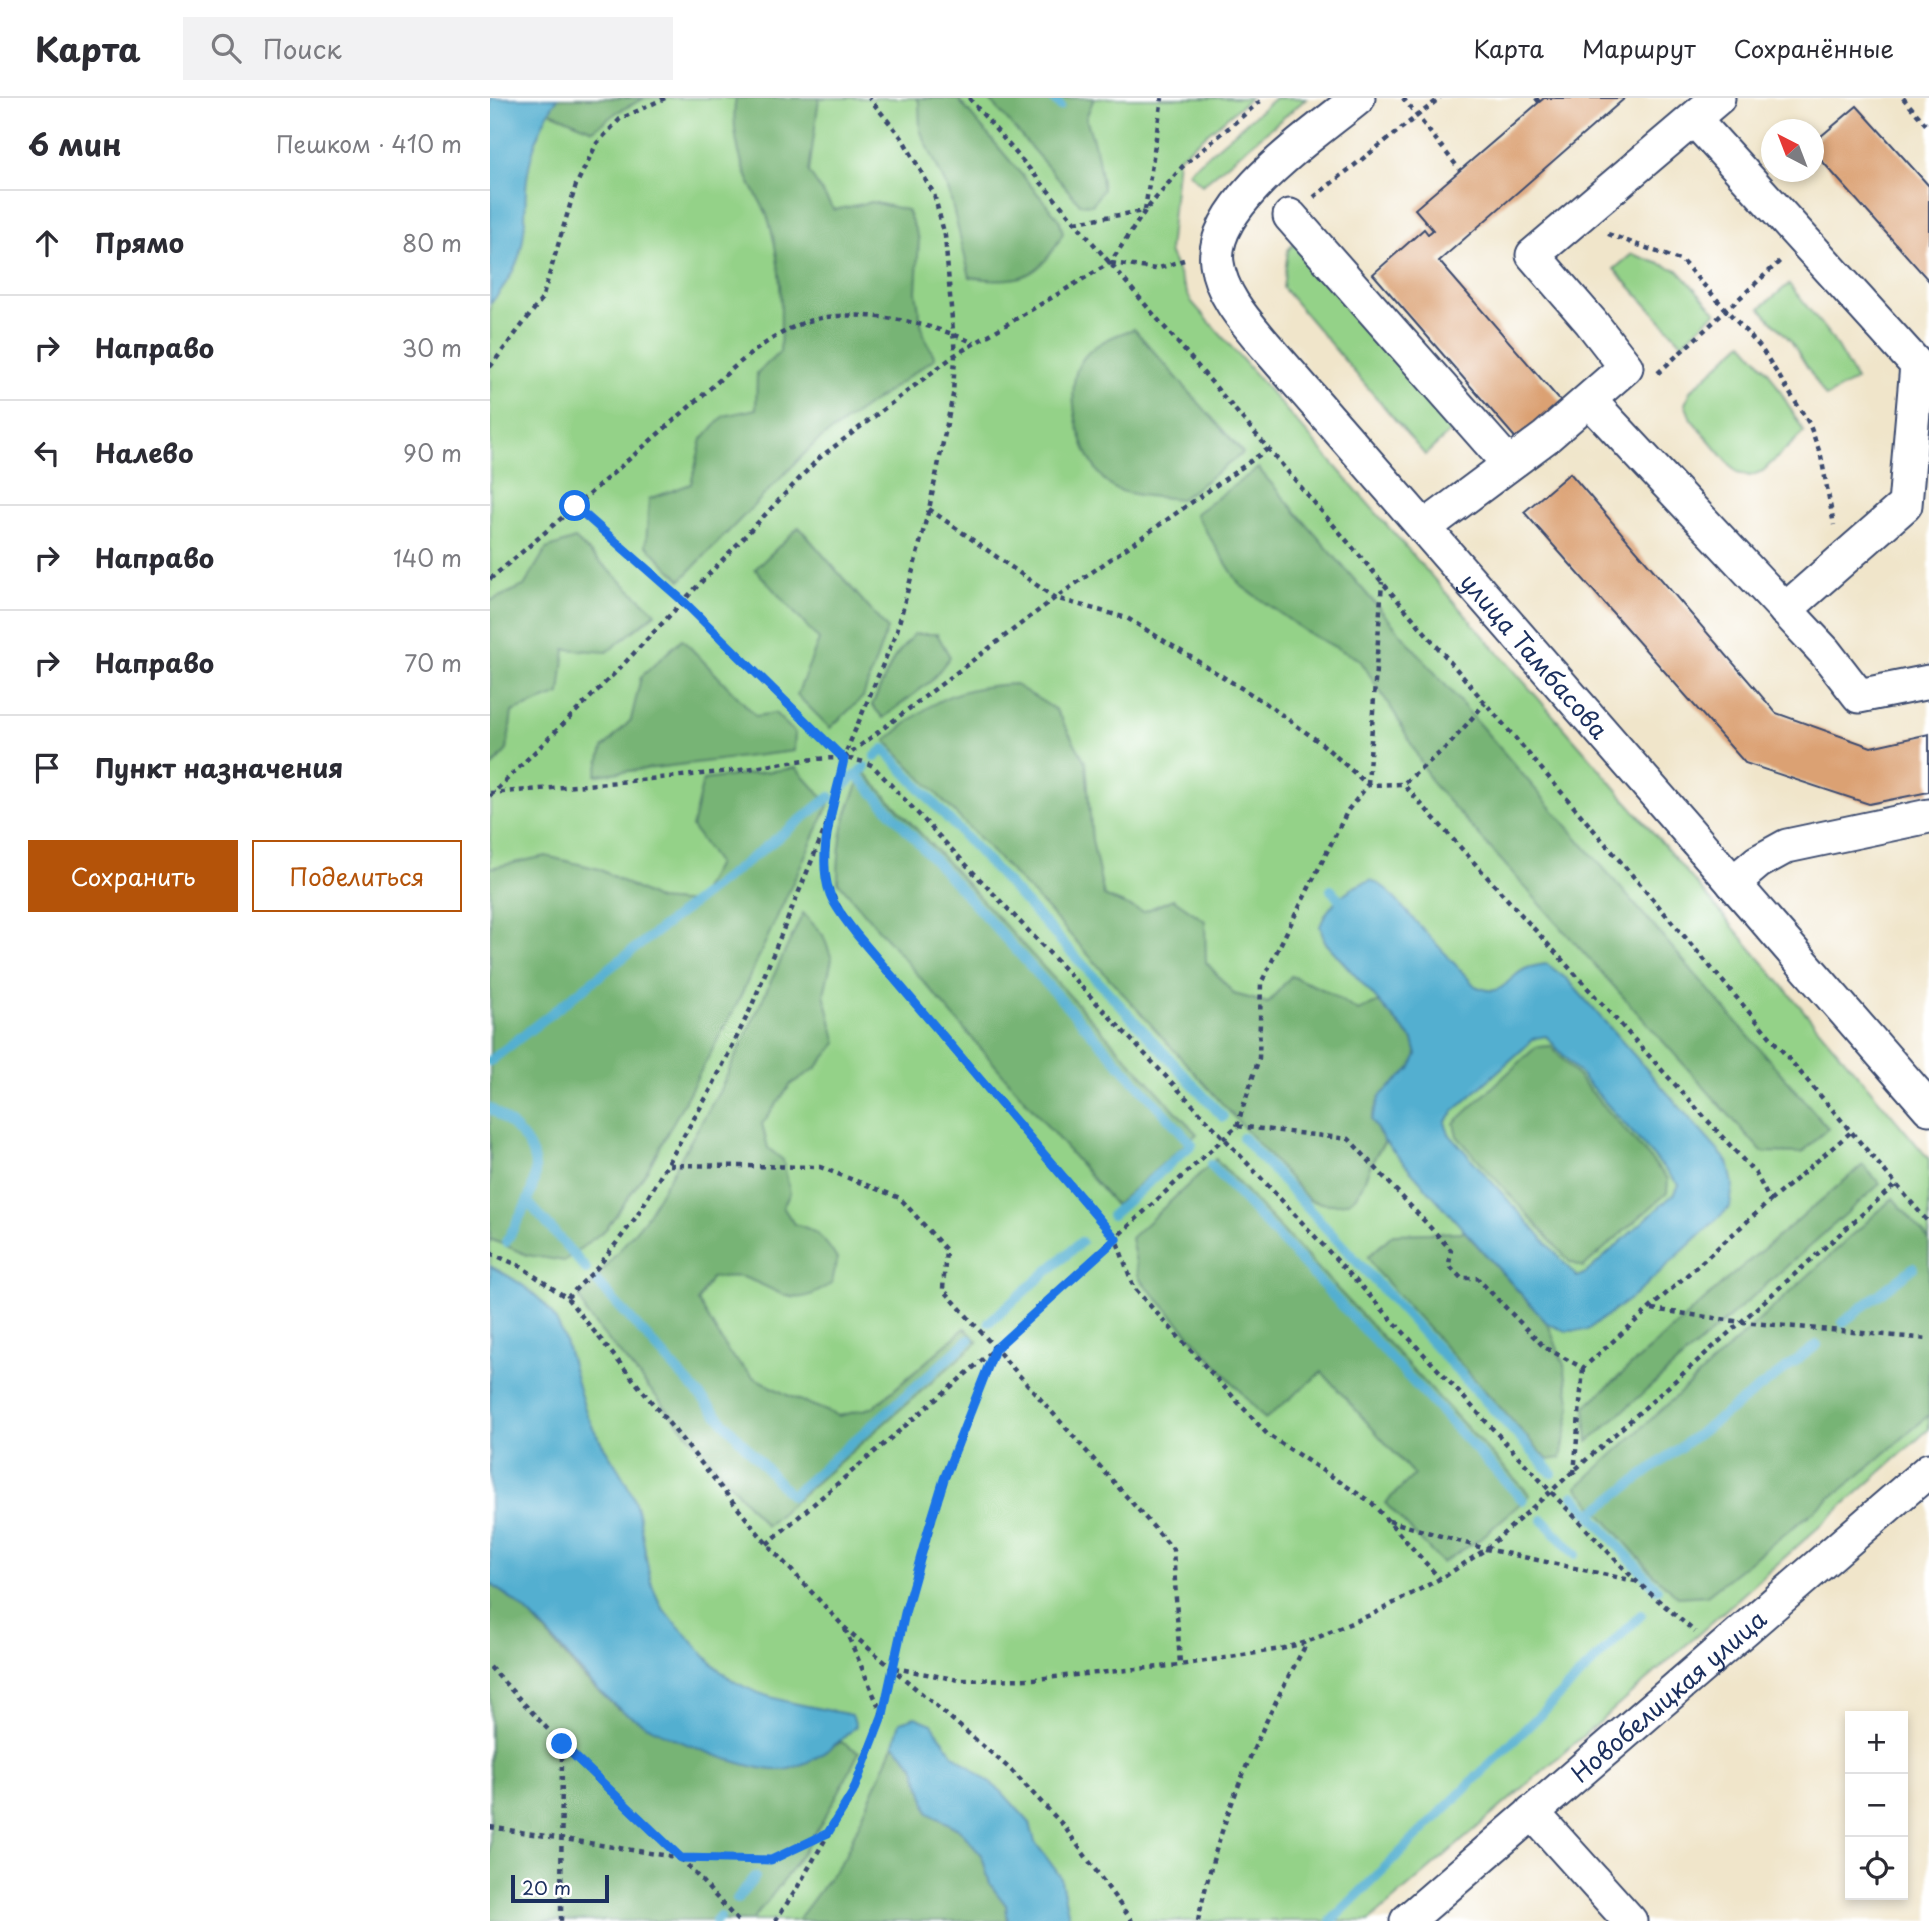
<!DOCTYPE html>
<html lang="ru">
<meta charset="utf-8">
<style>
body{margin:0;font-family:"Playpen Sans",sans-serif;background:#f2f2f3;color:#2b2b33}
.controls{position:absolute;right:21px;bottom:21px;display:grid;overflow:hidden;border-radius:0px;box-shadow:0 4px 10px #0003}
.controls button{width:63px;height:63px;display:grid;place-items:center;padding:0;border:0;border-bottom:2px solid #e1e1e2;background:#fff;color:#2b2b33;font:35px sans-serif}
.compass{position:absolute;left:1271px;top:21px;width:63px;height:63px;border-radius:50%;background:#fff;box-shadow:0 4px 10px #0003;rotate:318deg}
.scale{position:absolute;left:21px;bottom:18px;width:98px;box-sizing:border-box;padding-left:7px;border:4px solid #1b2f5e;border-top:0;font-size:19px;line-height:24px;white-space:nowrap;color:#1b2f5e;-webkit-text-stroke:5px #fff;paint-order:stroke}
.stop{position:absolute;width:21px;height:21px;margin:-16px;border:5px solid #1a73e8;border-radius:50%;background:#fff}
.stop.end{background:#1a73e8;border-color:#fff;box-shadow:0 2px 7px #0008}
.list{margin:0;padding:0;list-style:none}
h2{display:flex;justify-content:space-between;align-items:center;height:91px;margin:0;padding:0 28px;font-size:30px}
h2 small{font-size:23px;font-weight:400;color:#7c7c81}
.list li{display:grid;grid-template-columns:46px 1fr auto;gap:21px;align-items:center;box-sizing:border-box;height:105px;padding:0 28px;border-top:2px solid #e1e1e2}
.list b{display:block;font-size:26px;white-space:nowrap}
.list em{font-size:23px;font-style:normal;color:#7c7c81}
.actions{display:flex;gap:14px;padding:21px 28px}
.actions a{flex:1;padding:16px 0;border:2px solid #b45309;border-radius:0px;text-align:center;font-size:24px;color:#b45309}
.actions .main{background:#b45309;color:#fff}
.icon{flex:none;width:38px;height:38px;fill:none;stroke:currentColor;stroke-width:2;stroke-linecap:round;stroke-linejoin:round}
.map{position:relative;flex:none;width:1439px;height:1823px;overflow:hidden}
header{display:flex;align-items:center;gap:42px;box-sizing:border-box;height:98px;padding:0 35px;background:#fff;border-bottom:2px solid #e1e1e2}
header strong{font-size:33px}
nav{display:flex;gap:38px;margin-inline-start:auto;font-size:24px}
.search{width:490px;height:63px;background:#f2f2f3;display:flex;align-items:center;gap:18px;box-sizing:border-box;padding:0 24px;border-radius:0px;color:#7c7c81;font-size:26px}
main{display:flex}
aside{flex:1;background:#fff}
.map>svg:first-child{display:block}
.green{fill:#94d288;stroke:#588073;stroke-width:2}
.forest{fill:#77b474;stroke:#497269;stroke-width:2}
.water{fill:#52afd0;stroke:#366f97;stroke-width:2;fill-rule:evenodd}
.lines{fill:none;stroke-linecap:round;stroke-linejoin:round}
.stream{stroke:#52afd0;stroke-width:10}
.building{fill:#dba173}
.minor-casing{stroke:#3b4a6e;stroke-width:37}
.path{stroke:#3b4a6e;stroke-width:4.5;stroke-dasharray:5 5;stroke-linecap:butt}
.minor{stroke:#fff;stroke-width:33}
.route{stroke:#1a73e8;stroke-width:9}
.labels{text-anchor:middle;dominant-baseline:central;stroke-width:5;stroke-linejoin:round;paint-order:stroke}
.street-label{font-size:24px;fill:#1b2f5e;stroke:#fff}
</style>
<header>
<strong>Карта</strong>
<div class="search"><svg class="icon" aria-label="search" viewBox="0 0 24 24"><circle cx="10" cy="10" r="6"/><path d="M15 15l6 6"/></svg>Поиск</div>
<nav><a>Карта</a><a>Маршрут</a><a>Сохранённые</a></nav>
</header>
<main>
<aside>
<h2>6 мин<small>Пешком · 410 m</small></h2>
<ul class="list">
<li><svg class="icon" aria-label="ahead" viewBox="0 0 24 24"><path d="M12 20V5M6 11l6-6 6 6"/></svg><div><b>Прямо</b></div><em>80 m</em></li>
<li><svg class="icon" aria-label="right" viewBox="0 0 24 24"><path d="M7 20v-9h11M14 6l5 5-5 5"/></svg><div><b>Направо</b></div><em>30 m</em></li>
<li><svg class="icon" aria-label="left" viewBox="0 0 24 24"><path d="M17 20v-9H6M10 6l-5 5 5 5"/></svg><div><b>Налево</b></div><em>90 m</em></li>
<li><svg class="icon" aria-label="right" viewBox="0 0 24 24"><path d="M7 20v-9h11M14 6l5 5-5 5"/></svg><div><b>Направо</b></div><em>140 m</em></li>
<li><svg class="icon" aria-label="right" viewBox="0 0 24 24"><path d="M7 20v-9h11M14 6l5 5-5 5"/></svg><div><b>Направо</b></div><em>70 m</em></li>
<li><svg class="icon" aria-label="arrive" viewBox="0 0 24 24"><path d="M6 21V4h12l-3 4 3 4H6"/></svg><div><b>Пункт назначения</b></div></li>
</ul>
<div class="actions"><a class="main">Сохранить</a><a>Поделиться</a></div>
</aside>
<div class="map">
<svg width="1439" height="1823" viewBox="0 0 1439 1823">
<rect width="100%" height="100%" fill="#fff"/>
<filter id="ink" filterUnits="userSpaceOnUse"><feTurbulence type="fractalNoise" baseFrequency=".0143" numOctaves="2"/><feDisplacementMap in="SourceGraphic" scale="14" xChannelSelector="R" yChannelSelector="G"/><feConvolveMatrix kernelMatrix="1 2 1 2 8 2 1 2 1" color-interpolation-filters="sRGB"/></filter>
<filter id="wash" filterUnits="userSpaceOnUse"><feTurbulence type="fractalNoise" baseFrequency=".00686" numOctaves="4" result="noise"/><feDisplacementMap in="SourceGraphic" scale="28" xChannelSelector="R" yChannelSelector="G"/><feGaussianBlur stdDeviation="1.57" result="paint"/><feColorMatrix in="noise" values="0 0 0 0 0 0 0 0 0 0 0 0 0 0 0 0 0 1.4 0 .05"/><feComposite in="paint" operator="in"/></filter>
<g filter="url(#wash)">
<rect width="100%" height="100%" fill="#f0e5ca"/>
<path class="green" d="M0,0H760L688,60L679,154L701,203L1096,655L1439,1061V1331L1123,1612L879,1823H0Z
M785,0H817L712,87L698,74Z
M808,141L971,324L935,357L793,190L798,152Z
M1142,156L1188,172L1226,214L1192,245L1124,171Z
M1299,186L1341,239L1366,282L1336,299L1301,243L1270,210Z
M1253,244L1279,274L1314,334L1273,373L1260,378L1247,375L1201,321L1195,306L1200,293Z"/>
<path class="forest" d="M68,0H155L127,14L103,32L58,13Z
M246,0H329L319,74L344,112L382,104L417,112L429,141L426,194L433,236L445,260L325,345L191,482L156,447L159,401L201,386L212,341L234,318L266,311L267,275L290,254C292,208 292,162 277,117C272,105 264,94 259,83C248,60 241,25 246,0Z
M426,0H467L569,121L573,135C550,181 529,186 480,179L459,94L430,32L429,4Z
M498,0H604L596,20L607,55L613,91L602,107L590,106Z
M644,231L753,355L691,401C674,399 635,398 622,389C593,368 572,297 590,265C601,246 625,237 644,231Z
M768,370L1338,1030L1312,1055L1272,1054L942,685L905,616L870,562L816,534L750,487L705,416Z
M309,429L397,531L373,599L340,630L307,597L329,542L265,471Z
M85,441L166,515L117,554L75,551L70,596L22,614L17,652L0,671V503L34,488L56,451Z
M424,536H447L460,559L441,583L393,620L382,607L404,560Z
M192,541L266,618L285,615L305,635L304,653L106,677L113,650L141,622L151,579Z
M524,586L566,612L596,665L602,742L614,798L653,814L683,801L715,823L716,864L744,896L778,905L801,878L834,892L868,913L889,904L923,942L927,957L920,971L890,999L881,1022L895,1044C865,1079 882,1120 819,1102L556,810L396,643C440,603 464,589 524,586Z
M306,670L339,706L247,906L158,1071L116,1131L74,1163L37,1157L0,1141V770L56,758L109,771L168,802L206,805L227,765L202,729L213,682Z
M374,674L707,1036L625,1107L348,784C348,739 354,715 374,674Z
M313,815L333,837L342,861L334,896L347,945L326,970L301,986L272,1026L278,1050L293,1062L300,1095L293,1109L304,1126C327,1131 336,1143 347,1161L342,1185C301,1214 294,1193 255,1180C245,1177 232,1179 221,1180L208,1203L239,1255L263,1279L297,1297L349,1318L384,1309L475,1230L488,1244L276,1428L97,1217L90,1200L155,1121L194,1054L229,994Z
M1061,948L1178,1081L1177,1095L1093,1169L1080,1164L967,1038L964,1025L1046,949Z
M726,1061L1040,1397L990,1441L952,1465L895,1405L924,1377L832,1274L775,1321L649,1180L641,1140Z
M1373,1067L1390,1086L1098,1344L1095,1309L1240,1179Z
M1403,1100L1439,1142V1317L1371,1376L1217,1497L1188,1499L1164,1477L1087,1389Z
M975,1134L1058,1226L1074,1267L1081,1309L1071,1360L1058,1362L887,1174L878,1159L903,1136Z
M0,1485L38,1514L92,1578L128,1611L170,1632L326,1659L351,1644L369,1654C340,1715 306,1771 261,1823H0Z
M404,1646L424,1667L439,1715L470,1732L492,1758L500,1786L516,1807L518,1823H307L354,1760Z"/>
<path class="water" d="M0,0H68C50,24 38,61 36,91C35,113 36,134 30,155C25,174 12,192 0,206Z
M881,782L895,790L985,888C1015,901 1013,882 1035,871C1041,868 1050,867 1057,866L1078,882L1238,1064L1243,1086L1240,1109L1144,1198L1097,1232L1076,1233L1058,1226L895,1044L881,1022L890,998L920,971L927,957L923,942L835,844L830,828C839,805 858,789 881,782ZM1056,938L1189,1087L1185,1095L1096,1175L1087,1179L959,1036L955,1024L965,1012L1045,940Z
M0,1168C79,1208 70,1235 95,1311C106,1343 130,1368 143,1399C157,1434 152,1474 171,1507C176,1517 187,1526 195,1535C207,1549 221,1566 235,1577C269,1603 322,1608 362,1617L366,1628C348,1646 325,1664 299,1671C266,1680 153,1631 126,1608C92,1580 69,1544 38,1515C27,1504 12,1495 0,1485Z
M425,1619L442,1626L463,1656L512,1694L540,1725L545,1744L570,1778L580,1823H518L516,1807L500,1786L492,1758L470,1732L439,1715L424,1667L404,1646L410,1624Z"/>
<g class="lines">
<path class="stream" d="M563,0L570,8
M385,659L394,651L733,1019
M367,677L702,1046L622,1117
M355,687L375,669
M841,792L849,801
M0,963L340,699
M0,1010C65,1056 50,1084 16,1144
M753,1040L1062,1375
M721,1067L1033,1402
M38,1104L96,1171
M107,1184L301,1398L479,1242
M499,1224L591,1144
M1353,1224L1423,1170
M1084,1398L1167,1491
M1101,1416L1327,1247
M1053,1422L1085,1456
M247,1801L265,1779
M226,1823L230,1819
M841,1823L1151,1517"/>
</g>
<g id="blocks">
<path class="building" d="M1054,0H1135L949,163L1073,306L1029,344L883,176L934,131L938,136L943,132L925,111Z
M1367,8L1439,88V183L1324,54V44Z
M1080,375L1286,615L1381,649L1439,636V694L1379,706L1255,665L1034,414Z"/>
</g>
</g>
<g filter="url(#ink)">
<use href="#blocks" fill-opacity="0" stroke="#3b4a6e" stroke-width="2"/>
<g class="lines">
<g class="minor-casing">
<g id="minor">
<path id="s1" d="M868,0C827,34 719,106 727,165C731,197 756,224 775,247L1439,1010"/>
<path d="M1204,21L1427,267L1415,407L1295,512"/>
<path d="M800,118L1018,365"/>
<path d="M1099,302L1335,554L1369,598L1439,584"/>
<path d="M934,430L1056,339L1136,269L1101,224L1043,157L1228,0"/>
<path d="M1243,785L1268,764L1297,748L1439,718"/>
<path d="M1042,1714L1140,1823"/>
<path id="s2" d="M917,1823L1439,1372"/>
</g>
</g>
<path class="path" d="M479,0L1439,1125
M913,0L970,72
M1046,0L1049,4
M1413,0L1439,30
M824,99L950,0
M655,112L672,0
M585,124L654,113
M1118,136L1192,163L1271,250L1319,325L1331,358L1344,427
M621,165L666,171L694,162
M0,269L52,201L86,87L107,45L130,21L175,0
M1168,275L1290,163
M85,408L193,503L353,660
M439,411L565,500L637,520L774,604L832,646L878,687
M0,481C67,425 132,367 198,310C234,279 268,243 313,225C360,207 440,224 484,245
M354,660L565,500L778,351
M878,686L892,484
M0,695C80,689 161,681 241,673C279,670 349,649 383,668L734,1040L1062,1395L1146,1483L1205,1534
M0,698L127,573L328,361L465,257L620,165L655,113L692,69L774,0
M342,719C330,777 334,789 367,837L626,1141L644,1190L777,1336L882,1405L950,1481
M747,1028L769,960L771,885L858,712L878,687L913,686L959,647L995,605
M179,1067L330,1069L410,1100L456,1152L453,1191L683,1451L690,1567
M1280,1103L1361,1034
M0,1155L30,1168L77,1200L277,1446L355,1530L520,1671L573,1727L642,1823
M77,1200L108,1169L147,1118L220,993L260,912L346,704L353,661L407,533L439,411L463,297L465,257L455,138L444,96L412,40L379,0
M1162,1211L1252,1224L1439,1241
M1084,1376L1093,1270
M899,1423L996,1451L1145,1483
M277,1446L505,1251L747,1028L859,1041L961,1152L959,1167L971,1180H987L1054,1249L1093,1270L1280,1103L1266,1076L913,686
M355,1531L392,1616
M0,1569L77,1652L191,1760L248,1823
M404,1570L469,1582L544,1581L690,1567L791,1551L817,1544L887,1514L957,1477L996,1451L1406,1086
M0,1729L191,1760L281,1762L338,1736
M71,1823L72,1647
M285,1823L304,1795L363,1694L393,1616L415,1515L455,1382L505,1252
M708,1823C728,1725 768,1632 817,1545"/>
<use href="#minor" class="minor"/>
</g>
</g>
<g class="lines" filter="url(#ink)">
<path class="route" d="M72,1646L191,1760L281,1762L338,1735L363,1694L393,1616L415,1515L438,1433L454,1381L505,1251L626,1141L367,837C358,825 345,810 340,796C325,755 346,702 354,661L193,503L85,408"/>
</g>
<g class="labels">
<g class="street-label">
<text stroke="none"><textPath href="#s1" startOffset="732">улица Тамбасова</textPath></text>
<text stroke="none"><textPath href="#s2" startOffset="345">Новобелицкая улица</textPath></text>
</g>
</g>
</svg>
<div class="controls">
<button>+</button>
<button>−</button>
<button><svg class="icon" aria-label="locate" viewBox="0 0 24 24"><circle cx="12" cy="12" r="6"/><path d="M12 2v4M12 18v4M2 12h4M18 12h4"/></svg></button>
</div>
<svg class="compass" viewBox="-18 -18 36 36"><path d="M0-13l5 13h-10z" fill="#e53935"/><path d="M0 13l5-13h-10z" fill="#7c7c81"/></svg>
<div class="scale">20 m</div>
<div class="stop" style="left:85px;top:408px"></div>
<div class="stop end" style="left:72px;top:1646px"></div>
</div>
</main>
